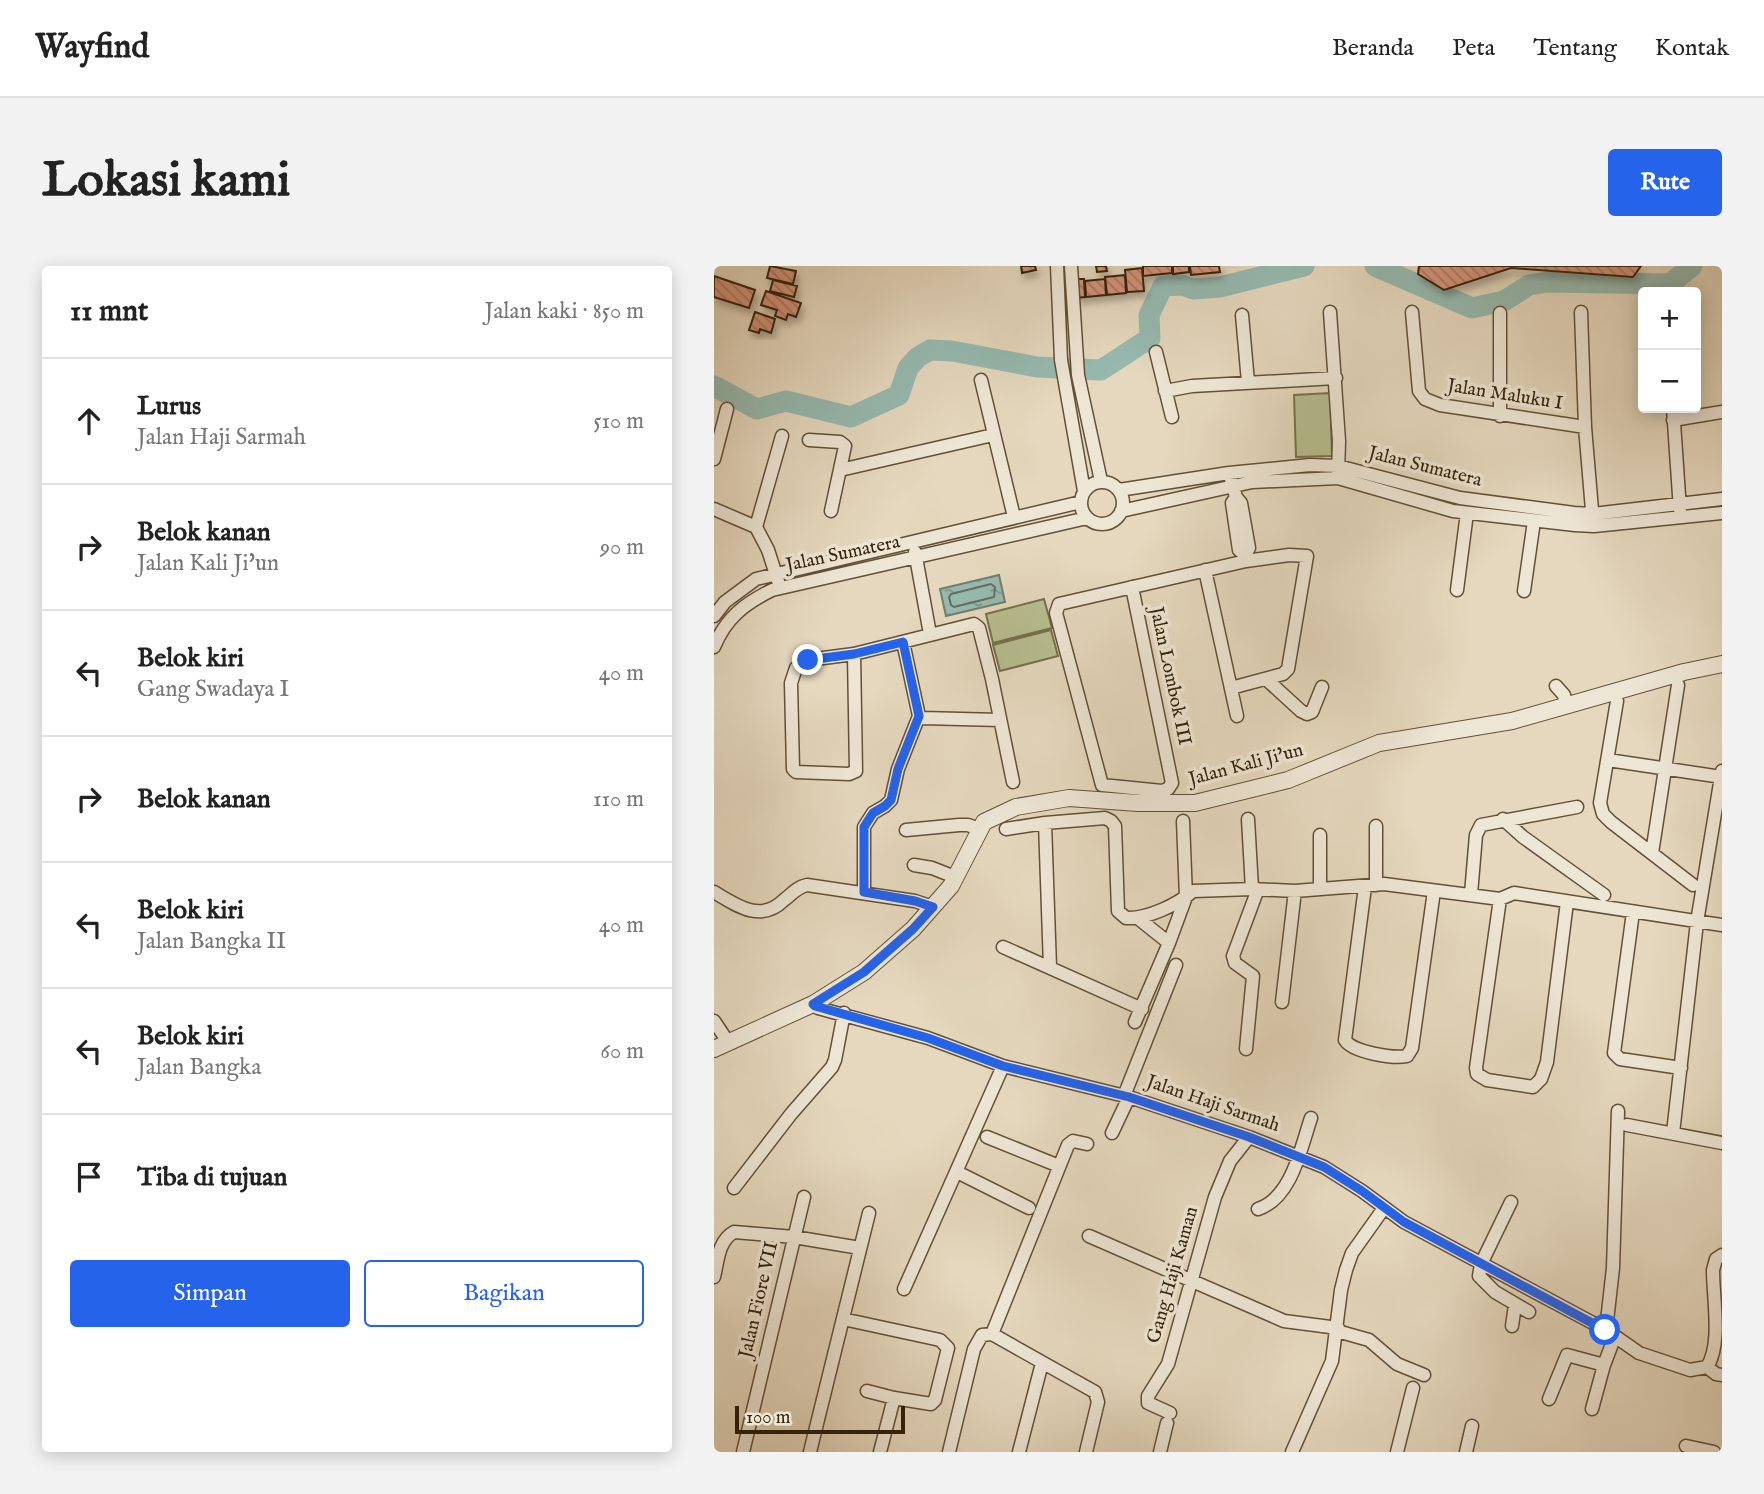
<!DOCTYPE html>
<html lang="id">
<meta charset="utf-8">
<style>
body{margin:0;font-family:"IM FELL English",serif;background:#f2f2f2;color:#222}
.controls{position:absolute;right:21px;top:21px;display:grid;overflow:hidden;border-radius:7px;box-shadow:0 4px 18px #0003}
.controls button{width:63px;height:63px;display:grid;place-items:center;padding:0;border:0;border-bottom:2px solid #e0e0e0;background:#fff;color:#222;font:35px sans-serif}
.scale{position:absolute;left:21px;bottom:18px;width:170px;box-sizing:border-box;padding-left:7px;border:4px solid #36230a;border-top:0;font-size:19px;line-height:24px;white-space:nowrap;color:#36230a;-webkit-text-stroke:5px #eee6d5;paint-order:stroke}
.stop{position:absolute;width:21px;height:21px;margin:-16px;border:5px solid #2563eb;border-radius:50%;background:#fff}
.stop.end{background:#2563eb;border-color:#fff;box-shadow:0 2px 7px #0008}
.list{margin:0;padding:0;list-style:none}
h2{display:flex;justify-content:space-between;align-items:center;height:91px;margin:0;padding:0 28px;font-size:30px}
h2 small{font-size:23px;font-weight:400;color:#767676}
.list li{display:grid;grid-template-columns:46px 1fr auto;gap:21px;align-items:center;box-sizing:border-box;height:126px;padding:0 28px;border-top:2px solid #e0e0e0}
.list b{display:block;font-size:26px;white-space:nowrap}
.list p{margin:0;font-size:23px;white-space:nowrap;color:#767676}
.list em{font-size:23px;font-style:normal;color:#767676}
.actions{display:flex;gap:14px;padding:21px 28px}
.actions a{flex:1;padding:16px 0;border:2px solid #2563eb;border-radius:7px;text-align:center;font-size:24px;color:#2563eb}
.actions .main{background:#2563eb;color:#fff}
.icon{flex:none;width:38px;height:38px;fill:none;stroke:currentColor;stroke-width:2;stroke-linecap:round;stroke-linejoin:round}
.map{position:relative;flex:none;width:1008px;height:1186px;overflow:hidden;border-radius:7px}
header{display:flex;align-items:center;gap:42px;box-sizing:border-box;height:98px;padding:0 35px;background:#fff;border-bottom:2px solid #e0e0e0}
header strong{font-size:33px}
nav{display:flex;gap:38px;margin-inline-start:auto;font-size:24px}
.intro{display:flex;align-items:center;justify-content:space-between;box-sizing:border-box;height:168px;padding:0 42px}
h1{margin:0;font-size:49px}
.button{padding:18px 32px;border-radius:7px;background:#2563eb;color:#fff;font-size:24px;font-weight:700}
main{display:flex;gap:42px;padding:0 42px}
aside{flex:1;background:#fff;border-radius:7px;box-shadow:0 4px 18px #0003}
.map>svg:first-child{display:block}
.garden{fill:#b7be90;stroke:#76704d;stroke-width:2}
.water{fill:url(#water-ripples);stroke:#707e6e;stroke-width:2}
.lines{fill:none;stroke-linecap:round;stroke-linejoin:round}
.shore{stroke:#666e5d;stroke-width:2}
.river{stroke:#96bab0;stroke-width:21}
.building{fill:url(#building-back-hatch);stroke:#36230a;stroke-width:2;filter:url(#shadow)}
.minor-casing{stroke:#625037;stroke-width:15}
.tertiary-casing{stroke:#625037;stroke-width:18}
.minor{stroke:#eee6d5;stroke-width:12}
.tertiary{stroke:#eee6d5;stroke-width:16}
.route{stroke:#2563eb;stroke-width:9}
.labels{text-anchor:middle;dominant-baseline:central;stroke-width:7;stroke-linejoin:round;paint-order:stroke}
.street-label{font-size:19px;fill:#36230a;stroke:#eee6d5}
</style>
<header>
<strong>Wayfind</strong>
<nav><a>Beranda</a><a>Peta</a><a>Tentang</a><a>Kontak</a></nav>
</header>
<div class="intro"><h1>Lokasi kami</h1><a class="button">Rute</a></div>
<main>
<aside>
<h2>11 mnt<small>Jalan kaki · 850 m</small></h2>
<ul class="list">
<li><svg class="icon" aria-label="ahead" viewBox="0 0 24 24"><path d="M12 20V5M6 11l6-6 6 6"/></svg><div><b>Lurus</b><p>Jalan Haji Sarmah</p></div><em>510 m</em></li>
<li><svg class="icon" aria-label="right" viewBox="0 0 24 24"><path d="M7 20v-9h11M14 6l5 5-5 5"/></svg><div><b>Belok kanan</b><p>Jalan Kali Ji'un</p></div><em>90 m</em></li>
<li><svg class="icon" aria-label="left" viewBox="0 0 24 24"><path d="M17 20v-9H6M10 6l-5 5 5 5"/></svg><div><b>Belok kiri</b><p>Gang Swadaya I</p></div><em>40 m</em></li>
<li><svg class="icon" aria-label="right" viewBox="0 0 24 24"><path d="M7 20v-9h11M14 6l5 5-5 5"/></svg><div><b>Belok kanan</b></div><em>110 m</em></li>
<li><svg class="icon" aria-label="left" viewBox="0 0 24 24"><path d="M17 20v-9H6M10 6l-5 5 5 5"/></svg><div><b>Belok kiri</b><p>Jalan Bangka II</p></div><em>40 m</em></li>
<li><svg class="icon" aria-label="left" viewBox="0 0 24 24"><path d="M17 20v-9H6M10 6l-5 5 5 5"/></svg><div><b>Belok kiri</b><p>Jalan Bangka</p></div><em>60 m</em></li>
<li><svg class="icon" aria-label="arrive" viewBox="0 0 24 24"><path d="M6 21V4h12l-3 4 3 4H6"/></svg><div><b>Tiba di tujuan</b></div></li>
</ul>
<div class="actions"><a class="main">Simpan</a><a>Bagikan</a></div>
</aside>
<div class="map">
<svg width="1008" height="1186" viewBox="0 0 1008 1186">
<defs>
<pattern id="water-ripples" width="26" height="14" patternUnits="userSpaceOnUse" patternTransform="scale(1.75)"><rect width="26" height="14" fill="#96bab0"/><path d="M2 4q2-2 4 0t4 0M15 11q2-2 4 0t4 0" fill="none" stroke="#7b978d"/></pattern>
<pattern id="building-back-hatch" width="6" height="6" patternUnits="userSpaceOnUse" patternTransform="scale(1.75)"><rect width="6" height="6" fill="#d29279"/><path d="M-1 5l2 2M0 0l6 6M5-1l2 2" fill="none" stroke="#ab7761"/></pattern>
<filter id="shadow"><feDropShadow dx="3" dy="5.5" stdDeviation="3.5" flood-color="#0004"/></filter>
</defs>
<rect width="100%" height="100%" fill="#e5d8be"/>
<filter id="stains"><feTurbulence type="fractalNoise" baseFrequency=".00286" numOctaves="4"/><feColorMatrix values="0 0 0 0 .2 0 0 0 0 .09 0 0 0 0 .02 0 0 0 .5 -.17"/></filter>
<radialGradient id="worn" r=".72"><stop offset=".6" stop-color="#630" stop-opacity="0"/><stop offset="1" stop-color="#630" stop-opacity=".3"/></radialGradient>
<path class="garden" d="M616,127L618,190L582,191L580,129Z
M330,333L338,362L279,377L272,348Z
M337,364L344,390L286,405L279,379Z"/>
<path class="water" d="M285,309L291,336L232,350L226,323Z"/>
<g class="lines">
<path class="shore" d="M277,318L281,321L280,331L240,341L237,339L235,331L237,328Z"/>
<path class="river" d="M661,0L758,42L790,35L815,19L833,16L956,18L978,0
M0,120L43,143L72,135L137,151L185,129L194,102L204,91L216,84L238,85L323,101L387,104L436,72L435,49L449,20L468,19L479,23L506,21L590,0"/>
</g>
<path class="building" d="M56,0L82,5L79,18L53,12Z
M307,0H321L322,4L308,7Z
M382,0H392L393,5L383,6Z
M429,0H458V7L429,10Z
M459,0H475V6L459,8Z
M476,0H505L506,6L477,9Z
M705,0H927L919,11L797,2L730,24L704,8Z
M428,2L430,25L413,26L411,4Z
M411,9L412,27L393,29L391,11Z
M0,10L41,24L35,42L0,31Z
M361,13H370L371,31L362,32Z
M391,13L392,29L372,31L371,15Z
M59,14L83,20L80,31L56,25Z
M52,25L87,37L82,51L74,48L72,54L61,50L63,44L47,39Z
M41,46L61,53L57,67L46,63L45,67L35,64Z"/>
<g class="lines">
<g class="minor-casing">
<path id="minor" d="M343,0L347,94L370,225
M357,0L364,109L387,215
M616,46L625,175L624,208
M698,46L705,125L711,133L726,139L871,161
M867,46L871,161L879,256
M786,47V150
M528,49L534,116
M442,86L458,151
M267,114L300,251
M451,125L478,120L622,112
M959,142L966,244
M959,154L1008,146
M95,174L126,176L131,180L117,245
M0,193L13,143
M126,204L279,169
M517,213L522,231L527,237L535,282L531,289L532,295
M367 237a21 21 0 1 1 42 0a21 21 0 1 1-42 0Z
M405,224L515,207L596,199L624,200L746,232L860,247L879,248L1008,233
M522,231L518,237L525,284L531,289
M0,243L42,261L54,284L64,315
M407,245L538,216L624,212L739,245L861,259L880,260L1008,247
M42,261L68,170
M201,286L216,368
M491,304L523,450
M418,321L458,517L454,523L448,525L388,519L342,347L345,338L532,295L575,289L593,290L574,403L569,408L517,422
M743,324L753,247
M810,325L820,255
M0,350L11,336L42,313L367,236
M189,376L205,450
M0,381C12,352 30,338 58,324L373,252
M140,388L142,505L135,508L82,506L79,503L77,417L82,402L94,394L140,388L260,358L265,362L278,413L299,516
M552,413L587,445L593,448L598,446L608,421
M842,420L850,429L852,439
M903,435L886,537L889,548L897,556L979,619
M205,450L208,452L286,454
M894,494L1008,511
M534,553L538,623
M789,553L809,571L890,629
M331,557L336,701
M292,563L331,557L391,552L397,555L401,560L404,645L412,652C433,653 463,639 479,625L538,623L581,625L670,618L786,633L800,627L1008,659
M192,564L245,559H254L265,563
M606,569V623
M938,587L964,419
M200,599L218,602L241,611
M662,619V560
M651,621L631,774C638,786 679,793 693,790L698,782L720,625
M0,626C23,640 47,657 70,634C78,628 83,621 93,619L201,635L219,641
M150,626V561L159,547L171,540L177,534L184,503L205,450
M757,628L762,569L767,559L863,541
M786,633L762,802L763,808L773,814L819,821L827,813L833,796L853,636
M919,646L900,787L906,793L967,802
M425,653L455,677
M289,681L428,743
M568,736L581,625
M99,738L104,742L214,772L289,800L415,831L535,871L610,901L648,925L690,956L892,1064L925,1087L976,1104L993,1101
M0,755L14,776
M421,756L455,677L472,631L469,555
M532,783L539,710L521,697L519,690L544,623
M410,830L462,699
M913,859L1008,877
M398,867L415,831
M959,867L983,656L1008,505
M273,871L345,900
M243,906L315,942
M20,922L77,848L118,801L121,794L130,747
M797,936L767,998L765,1010L781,1026L815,1046
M544,943C578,932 587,881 597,852
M375,970L570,1055L624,1062
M0,1011C4,995 4,975 20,966L80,971L146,982
M190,1023L289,800
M129,1053L226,1074L234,1082L221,1134L217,1138L180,1132L153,1125
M798,1060L801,1039
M892,1064L899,1002L904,845
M623,1065L655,1074L683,1098L710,1109
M278,1068L354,879L359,875L373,878
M278,1068L381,1126L384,1136L372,1186
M993,1101C1008,1078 999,1033 999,1004L1002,993L1008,989
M993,1101L1002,1108L1008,1109
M835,1133L853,1089L890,1099
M878,1143L890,1099L901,1070
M456,1147L434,1137V1130L454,1098L501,931L516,895L535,871
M972,1180L1000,1186
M29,1186L90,931
M96,1186L155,947
M166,1186L180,1132
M235,1186L260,1083L268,1069L278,1068
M305,1186L328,1097
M446,1186L453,1157
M578,1186L618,1095L627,1024L632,1004L638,987L670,942
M683,1186L699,1122
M752,1186L758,1160"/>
</g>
<g class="tertiary-casing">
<path id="tertiary" d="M0,783L99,738L150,706L199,663L237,620L270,556L302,541L355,532L424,537H481L574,514L665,477L798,455L970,406L1008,398"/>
</g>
<use href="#minor" class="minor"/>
<use href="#tertiary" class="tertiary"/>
</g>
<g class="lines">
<path class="route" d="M94,394L140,388L189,376L205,450L184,503L177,534L171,540L159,547L150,561V626L201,635L219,641L199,663L150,706L99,738L101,740L214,772L289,800L415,831L535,871L610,901L648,925L690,956L891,1064"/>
</g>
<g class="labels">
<g class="street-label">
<text transform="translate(791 129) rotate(9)">Jalan Maluku I</text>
<text transform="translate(711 201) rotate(14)">Jalan Sumatera</text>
<text transform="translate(129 288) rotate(-12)">Jalan Sumatera</text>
<text transform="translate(456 410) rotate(78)">Jalan Lombok III</text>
<text transform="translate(532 499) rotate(-15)">Jalan Kali Ji'un</text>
<text transform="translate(499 838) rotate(19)">Jalan Haji Sarmah</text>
<text transform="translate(459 1009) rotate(-74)">Gang Haji Kaman</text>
<text transform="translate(45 1034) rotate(-77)">Jalan Fiore VII</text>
</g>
</g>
<rect width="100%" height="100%" filter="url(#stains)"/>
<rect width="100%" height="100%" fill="url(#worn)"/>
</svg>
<div class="controls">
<button>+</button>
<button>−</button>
</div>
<div class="scale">100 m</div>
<div class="stop" style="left:891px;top:1064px"></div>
<div class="stop end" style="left:94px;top:394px"></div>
</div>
</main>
